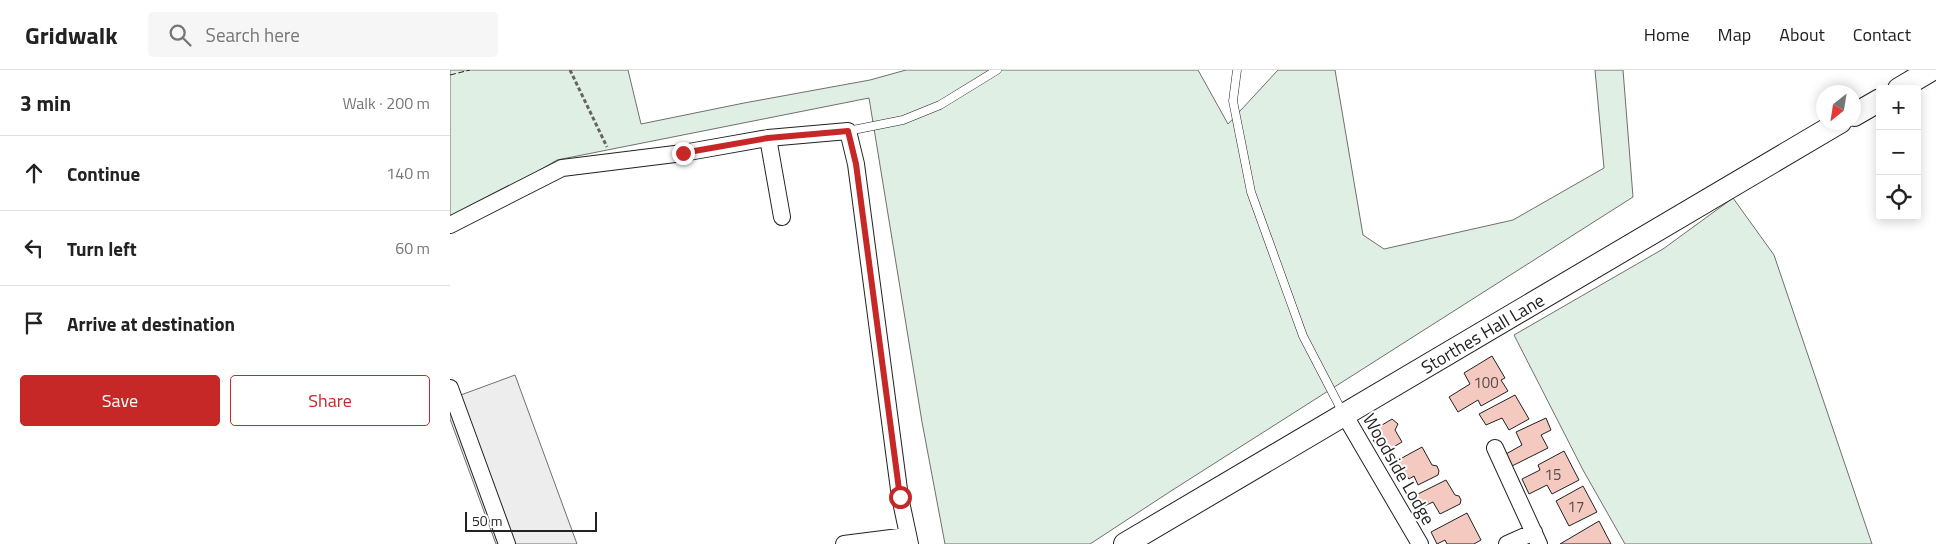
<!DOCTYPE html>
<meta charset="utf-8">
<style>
body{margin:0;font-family:"Titillium Web",sans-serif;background:#f6f6f6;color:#222}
.controls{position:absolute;right:15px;top:15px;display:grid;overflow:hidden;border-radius:5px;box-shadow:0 2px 12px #0003}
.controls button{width:45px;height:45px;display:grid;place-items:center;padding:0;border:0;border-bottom:1px solid #e0e0e0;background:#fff;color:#222;font:25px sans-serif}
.compass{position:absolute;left:1366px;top:15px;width:45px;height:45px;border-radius:50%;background:#fff;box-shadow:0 2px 12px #0003;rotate:210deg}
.scale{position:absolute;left:15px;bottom:12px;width:132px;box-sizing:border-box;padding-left:5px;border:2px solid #222;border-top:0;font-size:14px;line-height:18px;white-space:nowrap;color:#222;-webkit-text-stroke:4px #fff;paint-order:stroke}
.stop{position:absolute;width:15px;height:15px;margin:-11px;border:4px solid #c62828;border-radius:50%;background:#fff}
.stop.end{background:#c62828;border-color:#fff;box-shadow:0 1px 5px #0008}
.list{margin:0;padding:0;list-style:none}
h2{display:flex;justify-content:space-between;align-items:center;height:65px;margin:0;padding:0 20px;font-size:21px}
h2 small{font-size:16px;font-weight:400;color:#767676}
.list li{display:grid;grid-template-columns:32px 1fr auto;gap:15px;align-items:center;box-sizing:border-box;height:75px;padding:0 20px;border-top:1px solid #e0e0e0}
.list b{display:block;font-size:19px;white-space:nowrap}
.list em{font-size:16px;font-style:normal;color:#767676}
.actions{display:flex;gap:10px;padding:15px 20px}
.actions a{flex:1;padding:11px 0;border:1px solid #c62828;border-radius:5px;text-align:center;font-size:18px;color:#c62828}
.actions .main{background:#c62828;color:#fff}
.icon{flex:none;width:28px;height:28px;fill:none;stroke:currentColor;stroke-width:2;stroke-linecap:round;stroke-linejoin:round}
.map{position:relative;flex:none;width:1486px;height:474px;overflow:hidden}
header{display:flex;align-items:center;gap:30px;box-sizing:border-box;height:70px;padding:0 25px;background:#fff;border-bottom:1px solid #e0e0e0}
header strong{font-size:24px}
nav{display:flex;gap:28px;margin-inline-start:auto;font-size:18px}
.search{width:350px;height:45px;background:#f6f6f6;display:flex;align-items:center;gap:12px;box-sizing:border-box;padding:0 18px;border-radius:5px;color:#767676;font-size:19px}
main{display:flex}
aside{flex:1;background:#fff}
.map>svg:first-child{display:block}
.green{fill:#e0efe3;stroke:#6f6f6f}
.parking{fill:#ededed;stroke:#6f6f6f}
.building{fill:#f3c9c0;stroke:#222}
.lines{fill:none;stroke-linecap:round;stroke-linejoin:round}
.lane-casing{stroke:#222;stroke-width:9}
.street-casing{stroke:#222;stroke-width:18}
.secondary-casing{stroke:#222;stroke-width:24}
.path{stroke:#646464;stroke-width:3;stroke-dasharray:4 2.5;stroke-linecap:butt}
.lane{stroke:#fff;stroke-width:8}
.street{stroke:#fff;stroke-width:16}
.secondary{stroke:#fff;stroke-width:22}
.fence{stroke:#222;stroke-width:1;stroke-dasharray:6 2.5;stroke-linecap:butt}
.route{stroke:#c62828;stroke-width:6}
.labels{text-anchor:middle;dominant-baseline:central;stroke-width:4;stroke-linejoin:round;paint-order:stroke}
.number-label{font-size:15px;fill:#564c4a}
.street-label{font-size:18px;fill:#222;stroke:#fff}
</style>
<header>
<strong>Gridwalk</strong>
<div class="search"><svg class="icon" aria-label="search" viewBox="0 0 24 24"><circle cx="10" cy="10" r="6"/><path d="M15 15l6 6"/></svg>Search here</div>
<nav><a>Home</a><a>Map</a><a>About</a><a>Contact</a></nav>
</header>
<main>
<aside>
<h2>3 min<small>Walk · 200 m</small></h2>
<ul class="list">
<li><svg class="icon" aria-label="ahead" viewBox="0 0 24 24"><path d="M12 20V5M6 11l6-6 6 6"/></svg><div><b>Continue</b></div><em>140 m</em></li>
<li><svg class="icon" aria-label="left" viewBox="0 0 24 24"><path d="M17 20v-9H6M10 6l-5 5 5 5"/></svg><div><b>Turn left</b></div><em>60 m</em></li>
<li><svg class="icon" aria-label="arrive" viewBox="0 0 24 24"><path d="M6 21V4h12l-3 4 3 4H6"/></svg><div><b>Arrive at destination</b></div></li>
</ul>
<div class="actions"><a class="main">Save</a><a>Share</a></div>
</aside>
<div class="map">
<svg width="1486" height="474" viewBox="0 0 1486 474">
<rect width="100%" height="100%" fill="#fff"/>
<path class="green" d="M0,0H178L191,54L294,33L420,10L456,0H748L778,54L828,0H885L913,165L934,179L1063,150L1154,98L1145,0H1173L1183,127L721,421L640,474H495L472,352L419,28L107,90L0,153Z
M1283,128L1324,185L1422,474H1175L1133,400L1064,265L1213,179Z"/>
<path class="parking" d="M65,305L127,474H46L0,349V329Z"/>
<path class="building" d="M1042,286L1055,308L1051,310L1058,321L1031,336L1028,330L1008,342L999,327L1020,314L1014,303Z
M1065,325L1079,349L1059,360L1052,348L1036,355L1029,344Z
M1096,348L1101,360L1091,365L1098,378L1062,396L1056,384L1072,375L1066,362Z
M942,349L948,354L945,360L952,372L935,382L930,374L927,376L923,370L926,368L922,361Z
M972,377L982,395L987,396L989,401L988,405L968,415L964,406L959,409L955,403L947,407L941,394Z
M1114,381L1129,410L1102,424L1097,415L1079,424L1072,409L1090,400L1088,395Z
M996,410L1005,425L1009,426L1011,430L1010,434L990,444L983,432L966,440L960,428Z
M1133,416L1147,442L1119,456L1106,431Z
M1017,443L1031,470L1024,474H997L995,470L987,474L981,462Z
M1149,451L1161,474H1110Z"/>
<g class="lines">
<g class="lane-casing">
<path id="lane" d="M787,0L783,31L801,122L853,266L893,343
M398,61L453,50L490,35L547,0"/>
</g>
<g class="street-casing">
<path id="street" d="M318,68L332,147
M0,155L112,98L233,83L318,68L398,61L406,94L450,427L460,474
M0,318L57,474
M894,344L970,474
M1045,378L1089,474
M394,474L457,466
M1057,474L1084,462"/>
</g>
<g class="secondary-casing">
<g id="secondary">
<path d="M1449,19L1481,0"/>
<path d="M1404,45L1430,30"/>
<path id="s1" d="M675,474L1390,52"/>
</g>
</g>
<path class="path" d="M120,0L157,77"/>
<use href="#lane" class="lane"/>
<use href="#street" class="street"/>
<use href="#secondary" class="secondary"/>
<path class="fence" d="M0,5L20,0"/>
</g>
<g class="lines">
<path class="route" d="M233,83L318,68L398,61L406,94L450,427"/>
</g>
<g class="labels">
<g class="number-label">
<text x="1036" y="312">100</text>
<text x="1103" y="404">15</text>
<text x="1126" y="436">17</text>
</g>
<g class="street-label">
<text stroke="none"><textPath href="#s1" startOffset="415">Storthes Hall Lane</textPath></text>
<text transform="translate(949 399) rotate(60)">Woodside Lodge</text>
</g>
</g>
</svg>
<div class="controls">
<button>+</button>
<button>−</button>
<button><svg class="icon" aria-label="locate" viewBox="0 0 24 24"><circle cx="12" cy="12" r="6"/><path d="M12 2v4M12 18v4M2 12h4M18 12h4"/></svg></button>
</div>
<svg class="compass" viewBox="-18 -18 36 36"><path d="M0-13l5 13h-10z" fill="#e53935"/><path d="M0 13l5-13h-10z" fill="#767676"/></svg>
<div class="scale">50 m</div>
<div class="stop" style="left:450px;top:427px"></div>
<div class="stop end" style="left:233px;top:83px"></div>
</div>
</main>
